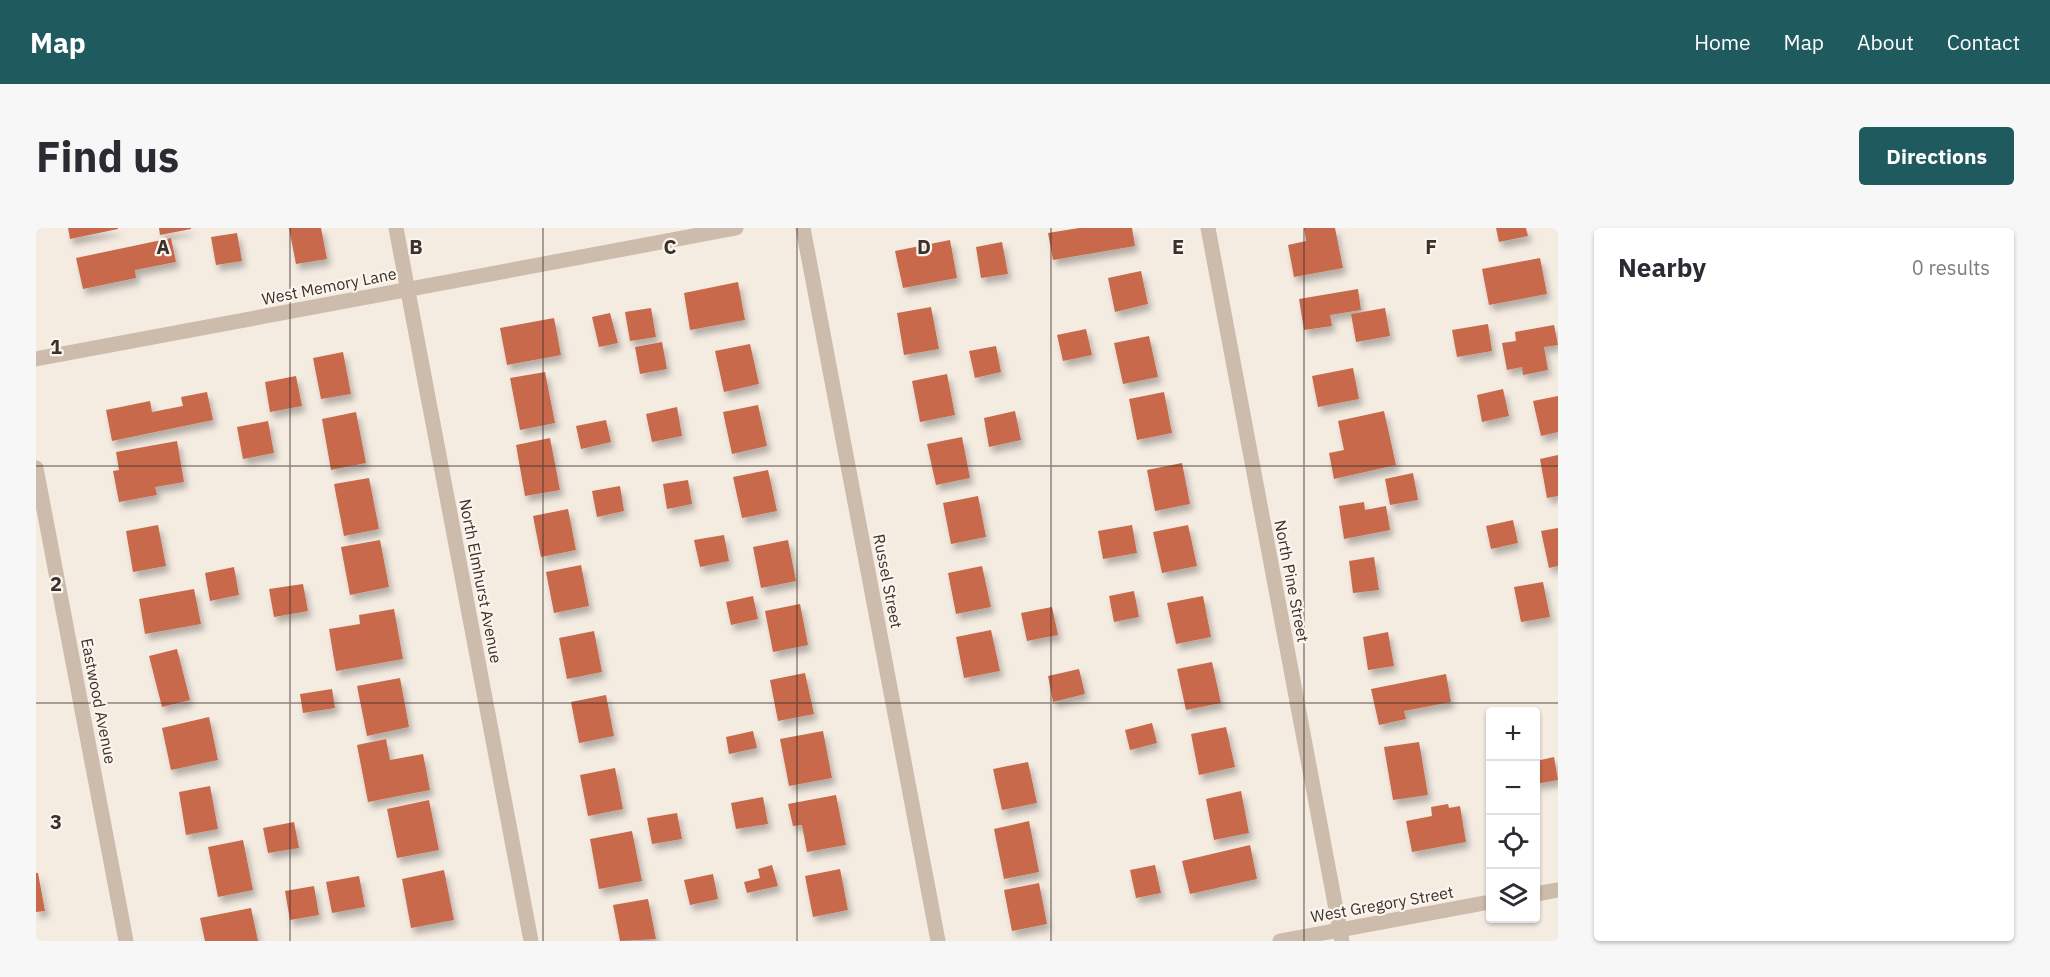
<!DOCTYPE html>
<meta charset="utf-8">
<style>
body{margin:0;font-family:"IBM Plex Sans",sans-serif;background:#f7f7f7;color:#2b2b33}
.controls{position:absolute;right:18px;bottom:18px;display:grid;overflow:hidden;border-radius:6px;box-shadow:0 2px 4px #0004}
.controls button{width:54px;height:54px;display:grid;place-items:center;padding:0;border:0;border-bottom:2px solid #e1e1e2;background:#fff;color:#2b2b33;font:30px sans-serif}
.list{margin:0;padding:0;list-style:none}
h2{display:flex;justify-content:space-between;align-items:center;height:78px;margin:0;padding:0 24px;font-size:26px}
h2 small{font-size:20px;font-weight:400;color:#7c7c81}
.icon{flex:none;width:33px;height:33px;fill:none;stroke:currentColor;stroke-width:2;stroke-linecap:round;stroke-linejoin:round}
.map{position:relative;flex:none;width:1522px;height:713px;overflow:hidden;border-radius:6px}
header{display:flex;align-items:center;gap:36px;box-sizing:border-box;height:84px;padding:0 30px;background:#1f5a5e;color:#fff}
header strong{font-size:28px}
nav{display:flex;gap:33px;margin-inline-start:auto;font-size:21px}
.intro{display:flex;align-items:center;justify-content:space-between;box-sizing:border-box;height:144px;padding:0 36px}
h1{margin:0;font-size:42px}
.button{padding:15px 27px;border-radius:6px;background:#1f5a5e;color:#fff;font-size:21px;font-weight:700}
main{display:flex;gap:36px;padding:0 36px}
aside{flex:1;background:#fff;border-radius:6px;box-shadow:0 2px 4px #0004}
.map>svg:first-child{display:block}
.building{fill:#c8694b;filter:url(#shadow)}
.lines{fill:none;stroke-linecap:round;stroke-linejoin:round}
.minor{stroke:#cdbbac;stroke-width:15}
.grid{fill:none;stroke:#3b302b;stroke-width:1.5;stroke-opacity:0.55}
.labels{text-anchor:middle;dominant-baseline:central;stroke-width:4.5;stroke-linejoin:round;paint-order:stroke}
.street-label{font-size:16px;fill:#3b302b;stroke:#fbf5ee}
.grid-label{font-size:20px;text-anchor:middle;font-weight:bold;fill:#3b302b;stroke:#fbf5ee;stroke-width:4.5;stroke-linejoin:round;paint-order:stroke}
</style>
<header>
<strong>Map</strong>
<nav><a>Home</a><a>Map</a><a>About</a><a>Contact</a></nav>
</header>
<div class="intro"><h1>Find us</h1><a class="button">Directions</a></div>
<main>
<div class="map">
<svg width="1522" height="713" viewBox="0 0 1522 713">
<defs>
<filter id="shadow"><feDropShadow dx="3.5" dy="6" stdDeviation="3" flood-color="#0004"/></filter>
</defs>
<rect width="100%" height="100%" fill="#f4ebe1"/>
<path class="building" d="M32,0H82V1L34,11Z
M123,0H155V1L124,7Z
M253,0H285L291,31L260,36Z
M1043,0H1096L1099,18L1017,32L1012,5Z
M1268,0H1299L1307,40L1258,49L1252,17L1270,13Z
M1460,0H1490L1492,8L1463,14Z
M201,5L206,33L180,37L175,9Z
M135,10L140,34L99,42L100,50L47,61L40,30Z
M914,12L921,50L867,60L859,23Z
M966,14L972,46L945,50L940,19Z
M1504,30L1511,66L1453,77L1446,41Z
M1105,43L1112,76L1079,84L1072,50Z
M702,54L709,92L654,102L648,65Z
M1322,61L1325,82L1294,87L1296,98L1268,102L1263,71Z
M895,79L903,121L868,127L861,85Z
M615,80L620,109L594,113L589,84Z
M1349,80L1354,108L1320,114L1315,86Z
M574,85L582,115L563,119L556,89Z
M518,90L525,127L471,137L464,100Z
M1452,96L1456,123L1421,129L1416,102Z
M1518,97L1522,117L1508,119L1512,142L1487,147L1486,139L1471,142L1466,115L1480,113L1479,104Z
M1050,101L1056,127L1027,133L1021,107Z
M1113,108L1122,149L1087,156L1078,115Z
M626,114L631,141L604,146L599,119Z
M714,116L723,156L688,164L679,123Z
M960,118L965,144L939,150L933,123Z
M307,124L315,166L285,171L277,130Z
M1317,140L1323,171L1282,179L1276,148Z
M509,144L519,195L484,202L474,150Z
M911,146L919,187L884,194L876,153Z
M260,148L266,178L234,184L229,154Z
M1467,161L1473,188L1446,194L1441,167Z
M171,164L177,192L76,213L70,182L114,173L116,184L147,178L145,169Z
M1128,164L1136,205L1101,212L1093,171Z
M1522,168V204L1505,208L1497,173Z
M722,177L731,218L696,226L687,184Z
M641,179L646,208L616,214L610,186Z
M979,183L985,212L953,219L948,190Z
M1348,183L1360,237L1298,251L1293,225L1308,222L1302,193Z
M320,184L330,235L295,242L286,191Z
M570,192L575,214L545,221L540,198Z
M232,193L238,225L207,231L201,199Z
M926,209L934,250L900,257L891,216Z
M514,210L524,262L489,268L480,217Z
M141,213L148,254L119,259L121,267L83,274L77,243L83,242L80,224Z
M1522,227V268L1511,270L1504,231Z
M1146,235L1154,276L1119,283L1111,242Z
M732,242L741,283L706,290L697,249Z
M1377,245L1382,272L1354,277L1349,251Z
M333,250L343,301L308,308L298,256Z
M652,252L656,276L631,281L627,256Z
M584,258L588,283L561,289L556,263Z
M942,268L950,309L915,316L907,275Z
M1328,274L1329,282L1350,278L1354,302L1308,311L1303,278Z
M532,281L540,322L505,329L497,288Z
M1477,292L1482,315L1455,321L1450,298Z
M122,297L130,338L97,344L90,303Z
M1096,297L1101,325L1067,331L1062,303Z
M1152,297L1161,338L1126,345L1117,304Z
M1522,300V338L1513,340L1505,303Z
M688,307L693,333L664,339L658,312Z
M344,312L353,359L314,367L305,319Z
M752,312L760,353L725,360L717,319Z
M1338,329L1343,362L1317,365L1313,333Z
M545,337L553,378L518,385L510,344Z
M946,338L955,379L920,386L912,345Z
M198,339L203,367L174,373L169,345Z
M1507,354L1514,389L1485,394L1478,359Z
M267,356L272,383L238,389L233,361Z
M158,361L165,396L109,406L103,371Z
M1098,363L1103,389L1078,394L1073,368Z
M717,368L722,391L695,397L690,374Z
M1167,368L1175,409L1140,416L1131,375Z
M764,376L772,417L737,424L729,383Z
M1016,379L1022,407L991,413L985,385Z
M358,381L367,431L300,443L293,401L324,396L323,387Z
M955,402L964,443L928,450L920,409Z
M558,403L566,444L531,451L523,410Z
M1352,404L1358,438L1332,442L1327,409Z
M141,421L154,472L126,479L113,428Z
M1176,434L1185,475L1150,482L1141,441Z
M1043,441L1049,466L1017,474L1012,448Z
M769,445L778,486L742,493L734,452Z
M1410,446L1415,474L1368,483L1370,491L1343,497L1335,461Z
M364,450L373,499L331,508L321,458Z
M296,461L299,480L267,485L264,466Z
M570,467L578,508L543,515L535,474Z
M173,489L182,532L135,542L126,500Z
M1116,495L1121,515L1094,522L1089,502Z
M1190,499L1199,539L1163,547L1155,506Z
M717,503L721,520L693,526L690,509Z
M787,503L796,550L753,558L744,511Z
M350,511L354,532L387,526L394,562L332,574L321,517Z
M1383,514L1392,567L1357,572L1348,519Z
M1518,529L1522,552L1500,556V533Z
M992,534L1001,575L966,582L957,541Z
M579,540L587,581L552,588L544,547Z
M174,558L182,601L150,607L143,564Z
M1205,563L1213,605L1178,612L1170,571Z
M800,567L810,617L771,624L766,597L757,598L752,576Z
M727,569L732,596L700,601L695,575Z
M393,572L403,622L361,630L351,581Z
M1412,576L1413,580L1424,578L1430,614L1376,624L1370,593L1396,588L1395,579Z
M641,585L646,611L616,616L611,590Z
M993,593L1003,644L968,651L958,601Z
M258,594L263,620L232,625L227,600Z
M596,603L606,653L563,661L554,611Z
M207,612L217,662L182,669L172,619Z
M1214,617L1221,651L1154,666L1146,633Z
M736,637L742,658L711,665L708,654L724,650L722,641Z
M1119,637L1125,665L1100,670L1094,642Z
M804,641L812,682L777,689L769,648Z
M408,642L418,692L375,700L366,651Z
M0,645H2L9,683L0,684Z
M677,646L682,671L654,677L648,652Z
M323,648L329,679L296,685L290,654Z
M1003,655L1011,696L976,703L968,662Z
M278,658L283,687L254,692L249,663Z
M612,671L620,711L584,713L577,677Z
M215,680L222,713H169L164,690Z"/>
<g class="lines">
<path class="minor" d="M360,0L495,713
M767,0L902,713
M1172,0L1306,713
M0,131L700,0
M0,240L90,713
M1500,666L1522,662
M1244,713L1454,674"/>
</g>
<path class="grid" d="M254,0V713M507,0V713M761,0V713M1015,0V713M1268,0V713M0,238H1522M0,475H1522"/>
<g class="labels">
<g class="street-label">
<text transform="translate(293 58) rotate(-11)">West Memory Lane</text>
<text transform="translate(445 353) rotate(79)">North Elmhurst Avenue</text>
<text transform="translate(852 353) rotate(79)">Russel Street</text>
<text transform="translate(1256 353) rotate(79)">North Pine Street</text>
<text transform="translate(63 473) rotate(79)">Eastwood Avenue</text>
<text transform="translate(1346 676) rotate(-10)">West Gregory Street</text>
</g>
</g>
<g class="grid-label">
<text x="127" y="26">A</text>
<text x="380" y="26">B</text>
<text x="634" y="26">C</text>
<text x="888" y="26">D</text>
<text x="1142" y="26">E</text>
<text x="1395" y="26">F</text>
<text x="20" y="126">1</text>
<text x="20" y="363">2</text>
<text x="20" y="601">3</text>
</g>
</svg>
<div class="controls">
<button>+</button>
<button>−</button>
<button><svg class="icon" aria-label="locate" viewBox="0 0 24 24"><circle cx="12" cy="12" r="6"/><path d="M12 2v4M12 18v4M2 12h4M18 12h4"/></svg></button>
<button><svg class="icon" aria-label="layers" viewBox="0 0 24 24"><path d="M12 4l9 5-9 5-9-5zM3 14l9 5 9-5"/></svg></button>
</div>
</div>
<aside>
<h2>Nearby<small>0 results</small></h2>
<ul class="list">
</ul>
</aside>
</main>
